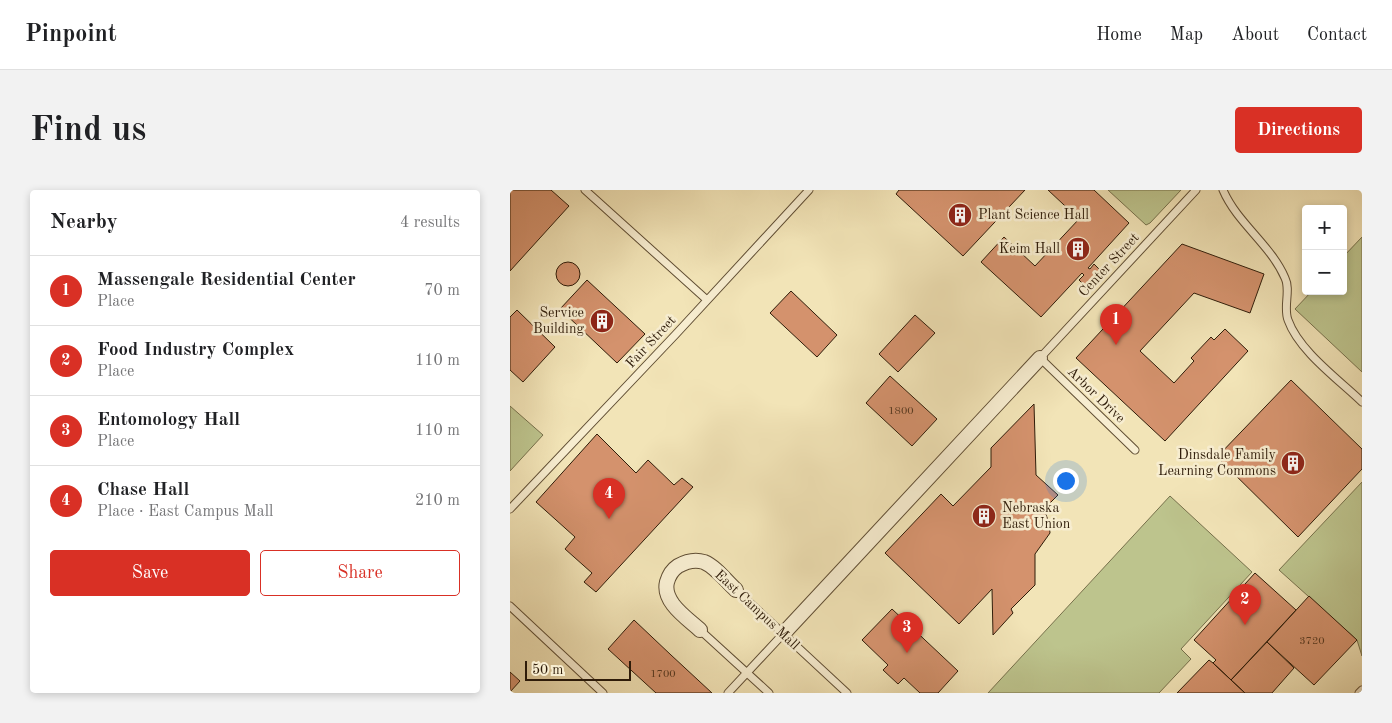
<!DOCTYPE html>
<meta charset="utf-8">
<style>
body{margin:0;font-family:"Old Standard TT",serif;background:#f2f2f2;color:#202124}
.controls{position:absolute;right:15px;top:15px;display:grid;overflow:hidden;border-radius:5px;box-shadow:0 2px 8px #0003}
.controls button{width:45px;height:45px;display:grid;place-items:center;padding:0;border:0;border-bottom:1px solid #e0e0e0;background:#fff;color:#202124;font:25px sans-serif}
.scale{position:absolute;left:15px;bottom:12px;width:106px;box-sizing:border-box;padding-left:5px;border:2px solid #2f1c09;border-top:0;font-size:14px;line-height:18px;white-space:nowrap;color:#2f1c09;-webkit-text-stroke:4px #f7edd0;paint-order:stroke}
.you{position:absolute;left:555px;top:290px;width:18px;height:18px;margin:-12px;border:4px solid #fff;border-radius:50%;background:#1a73e8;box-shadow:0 0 0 8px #1a73e833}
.badge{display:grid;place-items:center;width:32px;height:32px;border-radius:50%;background:#d93025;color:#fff;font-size:16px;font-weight:700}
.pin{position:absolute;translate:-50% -41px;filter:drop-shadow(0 1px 2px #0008)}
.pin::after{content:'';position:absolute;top:26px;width:18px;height:15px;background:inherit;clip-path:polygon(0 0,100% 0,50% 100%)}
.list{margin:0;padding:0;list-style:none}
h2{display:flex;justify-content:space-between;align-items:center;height:65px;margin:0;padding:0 20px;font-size:21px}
h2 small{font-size:16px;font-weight:400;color:#757577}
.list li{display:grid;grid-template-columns:32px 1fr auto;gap:15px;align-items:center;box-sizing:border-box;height:70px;padding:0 20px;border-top:1px solid #e0e0e0}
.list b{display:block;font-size:19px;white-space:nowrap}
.list p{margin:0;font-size:16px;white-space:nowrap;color:#757577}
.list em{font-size:16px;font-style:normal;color:#757577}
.actions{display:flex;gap:10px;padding:15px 20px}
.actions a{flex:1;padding:11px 0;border:1px solid #d93025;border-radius:5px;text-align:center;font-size:18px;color:#d93025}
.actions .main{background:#d93025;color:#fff}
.map{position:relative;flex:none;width:852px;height:503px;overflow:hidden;border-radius:5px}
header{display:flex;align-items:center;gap:30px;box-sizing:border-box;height:70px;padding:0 25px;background:#fff;border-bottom:1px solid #e0e0e0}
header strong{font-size:24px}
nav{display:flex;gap:28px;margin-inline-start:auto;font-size:18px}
.intro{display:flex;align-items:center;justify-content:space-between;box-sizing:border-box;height:120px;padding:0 30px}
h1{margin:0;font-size:35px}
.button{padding:12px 22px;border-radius:5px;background:#d93025;color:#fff;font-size:18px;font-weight:700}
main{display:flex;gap:30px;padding:0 30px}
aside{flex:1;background:#fff;border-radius:5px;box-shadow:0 2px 8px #0003}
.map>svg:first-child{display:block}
.green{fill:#bdc48d;stroke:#76704b}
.building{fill:#d4926d;stroke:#2f1c09}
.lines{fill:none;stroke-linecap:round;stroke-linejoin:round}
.lane-casing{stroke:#604e34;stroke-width:9}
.street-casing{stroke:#604e34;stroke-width:16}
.lane{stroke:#f7edd0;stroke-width:7}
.street{stroke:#f7edd0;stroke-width:14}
.labels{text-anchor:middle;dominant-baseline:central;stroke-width:5;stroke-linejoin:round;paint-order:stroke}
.number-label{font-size:11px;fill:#583a22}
.poi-label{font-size:14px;fill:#2f1c09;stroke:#f7edd0;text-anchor:end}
.street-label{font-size:14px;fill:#2f1c09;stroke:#f7edd0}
</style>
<header>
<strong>Pinpoint</strong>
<nav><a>Home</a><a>Map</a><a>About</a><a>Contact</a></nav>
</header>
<div class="intro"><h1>Find us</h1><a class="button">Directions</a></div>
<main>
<aside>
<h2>Nearby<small>4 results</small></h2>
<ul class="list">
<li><span class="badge">1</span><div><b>Massengale Residential Center</b><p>Place</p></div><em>70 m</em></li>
<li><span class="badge">2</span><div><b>Food Industry Complex</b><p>Place</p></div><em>110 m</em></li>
<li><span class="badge">3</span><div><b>Entomology Hall</b><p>Place</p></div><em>110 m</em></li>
<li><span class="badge">4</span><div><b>Chase Hall</b><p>Place · East Campus Mall</p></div><em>210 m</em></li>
</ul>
<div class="actions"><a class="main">Save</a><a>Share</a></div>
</aside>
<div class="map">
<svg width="852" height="503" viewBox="0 0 852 503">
<rect width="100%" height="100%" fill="#f2e4b7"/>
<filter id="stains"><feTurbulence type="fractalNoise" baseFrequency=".004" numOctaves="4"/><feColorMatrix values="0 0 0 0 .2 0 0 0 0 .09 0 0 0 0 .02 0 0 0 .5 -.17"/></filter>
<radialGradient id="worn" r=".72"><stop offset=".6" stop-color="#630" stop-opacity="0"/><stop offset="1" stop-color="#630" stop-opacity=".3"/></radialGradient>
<path class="green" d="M598,0H671L640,33L636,35Z
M852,47V182L785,119L802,101H833V67Z
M0,216L33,245L0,281Z
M852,292V466L847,450L769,380Z
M660,306L742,382L671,459L681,469L649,503H478Z"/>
<path class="building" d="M0,0H41L59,16L0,81Z
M389,0H515L453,66L386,4Z
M538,0H584L619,33L578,78L580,79L584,74L591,81L576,97L569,90L574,85L572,83L531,127L471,72L494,47L525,76L569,29Z
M672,54L754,84L740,123L684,103L630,161L664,193L684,171L681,168L701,147L704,150L715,139L738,161L655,251L566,168Z
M46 84a12 12 0 1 1 24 0a12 12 0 1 1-24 0Z
M77,90L135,144L107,173L50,119Z
M281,101L327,145L307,167L260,123Z
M7,120L45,157L13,192L0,180V127Z
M405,125L425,143L388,182L369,164Z
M380,186L427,229L402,256L356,213Z
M781,190L852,259V279L788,347L707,267Z
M524,214L526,285L548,305L534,319L539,333L540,343L525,364V395L501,419L503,423L483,445L482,399L449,434L375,363L431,304L443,316L481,277V258Z
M87,244L126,283L138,270L164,295L172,288L183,297L86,402L74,392L82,383L55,359L65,347L26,312Z
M745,383L786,420L721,490L703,473L706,470L684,450Z
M799,406L847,450L804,495L757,452Z
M382,419L448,481L428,503H410L394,488L388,494L373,480L378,475L352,450Z
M124,430L161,465L202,503H146L98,459Z
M757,452L784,478L762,503H735L721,490Z
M699,470L703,473L735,503H667Z
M0,482L10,491L0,502Z"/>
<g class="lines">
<g class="lane-casing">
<path id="lane" d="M75,0L197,110
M713,0C727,33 761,55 775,88C781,100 773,117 778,130C789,161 828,189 852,212
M625,260L530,168L686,0
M0,319L166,144L299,0
M226,400L337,503
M0,416L93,503
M190,440L259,503
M218,503L273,444
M849,503L852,500"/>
</g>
<g class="street-casing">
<path id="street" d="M190,440C177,428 152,412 157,392C159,385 162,380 168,376C175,372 185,369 194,372C206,377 216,391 226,400
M273,444L530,168"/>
</g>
<use href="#lane" class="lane"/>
<use href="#street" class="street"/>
</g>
<defs>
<g id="building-disc" transform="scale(1.25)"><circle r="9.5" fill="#8f2418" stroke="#f7edd0"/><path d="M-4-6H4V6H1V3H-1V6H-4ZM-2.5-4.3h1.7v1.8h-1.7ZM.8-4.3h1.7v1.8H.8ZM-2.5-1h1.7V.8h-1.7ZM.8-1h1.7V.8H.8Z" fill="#fff"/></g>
</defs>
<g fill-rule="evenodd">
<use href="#building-disc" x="450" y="25"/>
<use href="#building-disc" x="568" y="59"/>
<use href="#building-disc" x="92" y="131"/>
<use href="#building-disc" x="783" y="273"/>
<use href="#building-disc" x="474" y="326"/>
</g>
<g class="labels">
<g class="number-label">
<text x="391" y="221">1800</text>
<text x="802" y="451">3720</text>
<text x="153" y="484">1700</text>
</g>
<g class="poi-label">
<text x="468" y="25" text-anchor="start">Plant Science Hall</text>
<text x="550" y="59">Keim Hall</text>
<text x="74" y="123">Service<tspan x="74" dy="16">Building</tspan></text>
<text x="766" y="265">Dinsdale Family<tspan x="766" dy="16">Learning Commons</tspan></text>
<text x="492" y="318" text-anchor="start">Nebraska<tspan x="492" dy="16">East Union</tspan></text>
</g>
<g class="street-label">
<text transform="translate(599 75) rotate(-47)">Center Street</text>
<text transform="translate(141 152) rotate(-47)">Fair Street</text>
<text transform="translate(586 205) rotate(44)">Arbor Drive</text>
<text transform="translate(247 420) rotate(43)">East Campus Mall</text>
</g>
</g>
<rect width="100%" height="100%" filter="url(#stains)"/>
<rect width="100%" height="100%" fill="url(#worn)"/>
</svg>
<div class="controls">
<button>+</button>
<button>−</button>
</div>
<div class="scale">50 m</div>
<div class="you"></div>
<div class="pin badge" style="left:606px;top:155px">1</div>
<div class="pin badge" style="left:735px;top:435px">2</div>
<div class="pin badge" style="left:397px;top:463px">3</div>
<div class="pin badge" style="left:99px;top:329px">4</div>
</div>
</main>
